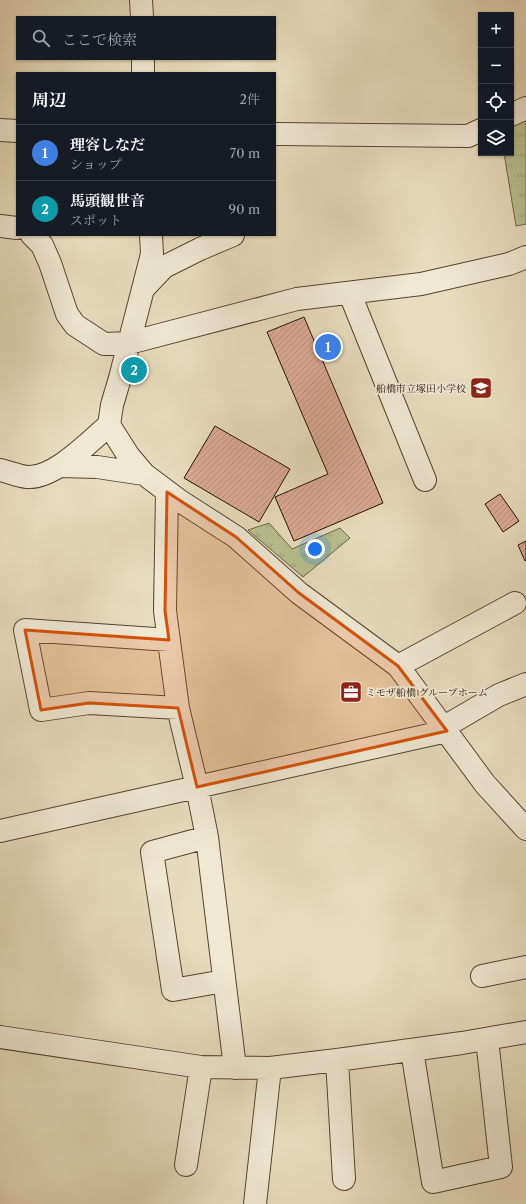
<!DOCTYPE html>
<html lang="ja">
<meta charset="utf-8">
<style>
body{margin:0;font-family:"Libre Caslon Text","Noto Serif JP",serif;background:#242831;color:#f1f3f6}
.controls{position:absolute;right:12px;top:12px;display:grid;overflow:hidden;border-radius:0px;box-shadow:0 1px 3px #0004}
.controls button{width:36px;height:36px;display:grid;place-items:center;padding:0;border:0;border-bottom:1px solid #363941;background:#171b24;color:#f1f3f6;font:20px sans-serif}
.you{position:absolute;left:315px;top:549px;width:14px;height:14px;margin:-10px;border:3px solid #fff;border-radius:50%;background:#1a73e8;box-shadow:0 0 0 6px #1a73e833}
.badge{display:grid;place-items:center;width:26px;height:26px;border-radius:50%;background:#d93025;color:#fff;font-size:13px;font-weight:700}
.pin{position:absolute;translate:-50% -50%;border:2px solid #fff;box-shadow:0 1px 4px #0006}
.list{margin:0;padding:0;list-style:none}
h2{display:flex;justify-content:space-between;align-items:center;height:52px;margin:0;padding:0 16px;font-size:17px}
h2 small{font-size:13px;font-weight:400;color:#9ea1a6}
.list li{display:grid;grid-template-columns:26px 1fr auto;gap:12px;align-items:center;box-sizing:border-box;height:56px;padding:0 16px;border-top:1px solid #363941}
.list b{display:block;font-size:15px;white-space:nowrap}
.list p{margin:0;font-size:13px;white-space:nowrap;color:#9ea1a6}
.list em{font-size:13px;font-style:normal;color:#9ea1a6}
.icon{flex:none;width:22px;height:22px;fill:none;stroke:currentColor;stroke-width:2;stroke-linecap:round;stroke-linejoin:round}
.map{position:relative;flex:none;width:526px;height:1204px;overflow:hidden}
.search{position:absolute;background:#171b24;box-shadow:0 1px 3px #0004;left:16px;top:16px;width:260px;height:44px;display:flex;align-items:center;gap:10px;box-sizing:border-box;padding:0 14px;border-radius:0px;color:#9ea1a6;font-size:15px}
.panel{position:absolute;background:#171b24;box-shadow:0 1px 3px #0004;left:16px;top:72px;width:260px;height:164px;border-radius:0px}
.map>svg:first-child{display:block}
.grass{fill:url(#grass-tufts);stroke:#6f6848}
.building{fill:url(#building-hatch);stroke:#261101}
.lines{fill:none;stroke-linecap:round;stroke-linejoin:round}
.minor-casing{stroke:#564430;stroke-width:24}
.minor{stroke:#efe8d3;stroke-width:22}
.marked{fill:#d5520b;fill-opacity:0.2;stroke:#d5520b;stroke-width:3;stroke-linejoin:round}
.labels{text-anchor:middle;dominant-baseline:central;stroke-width:3.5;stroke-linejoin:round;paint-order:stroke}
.poi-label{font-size:10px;fill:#261101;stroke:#efe8d3;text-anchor:end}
</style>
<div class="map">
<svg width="526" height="1204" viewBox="0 0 526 1204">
<defs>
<pattern id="grass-tufts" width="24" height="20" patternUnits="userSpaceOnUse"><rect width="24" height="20" fill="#b8c08f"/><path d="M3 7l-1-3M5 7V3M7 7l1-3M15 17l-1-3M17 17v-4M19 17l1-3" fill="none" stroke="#9ea47a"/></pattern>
<pattern id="building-hatch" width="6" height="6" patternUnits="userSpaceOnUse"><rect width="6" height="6" fill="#dbaa95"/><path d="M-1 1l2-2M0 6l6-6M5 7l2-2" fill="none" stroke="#bc917f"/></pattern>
</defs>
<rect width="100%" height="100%" fill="#e7dcbc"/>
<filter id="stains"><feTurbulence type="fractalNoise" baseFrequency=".005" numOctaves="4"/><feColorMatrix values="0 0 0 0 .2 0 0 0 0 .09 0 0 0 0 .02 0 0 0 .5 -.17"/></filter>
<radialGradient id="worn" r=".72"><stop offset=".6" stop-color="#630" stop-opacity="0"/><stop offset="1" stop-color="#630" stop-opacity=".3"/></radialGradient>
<path class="grass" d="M526,115V224L516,226L504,153H511V123Z
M269,523L292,549L340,528L350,538L303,577L248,530Z"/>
<path class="building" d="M304,317L383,503L294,541L275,497L328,474L267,332Z
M215,426L290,469L259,522L184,478Z
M500,494L519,521L503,532L485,504Z
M526,541V560L525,561L518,545Z"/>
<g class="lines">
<g class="minor-casing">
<path id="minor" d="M141,0L142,17
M143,59V73
M511,115L526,108
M0,130L17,131
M275,134L468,136L481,130
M0,226L17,228
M32,235L42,245L50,263L67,314L75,325L104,344L129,343L297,299L421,284L509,264L526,257
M151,235L152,254L120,378L112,405L109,425L128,455L144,474L180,501L236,537L299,593L398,666L485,784L526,829
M145,287L164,267L200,249L233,235
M350,294L425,480
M61,466L97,467L144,474
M0,470C9,472 18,476 27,477C54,479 89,442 109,425
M167,492L165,611L178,708L197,787L207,837L235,1068
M169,640L25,630L41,710L89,703L178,708
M398,666L515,603
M444,727L499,695L526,684
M0,831L447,731
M207,837L152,852L173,990L224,981
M482,976L526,967
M0,1037L201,1067L270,1068L337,1060L462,1043L526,1032
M412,1050L433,1182L501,1167L487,1039
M337,1060L344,1179
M186,1165L201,1067
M255,1204L270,1068"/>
</g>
<use href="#minor" class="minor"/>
</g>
<path class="marked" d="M167,492L236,537L299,593L398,666L447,731L197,787L178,708L89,703L41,710L25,630L169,640L165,611Z"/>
<defs>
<g id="school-square" transform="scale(1.15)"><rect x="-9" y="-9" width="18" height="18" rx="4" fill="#8f2418" stroke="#efe8d3"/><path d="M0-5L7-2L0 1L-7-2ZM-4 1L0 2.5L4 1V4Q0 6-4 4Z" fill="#fff"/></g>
<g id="office-square" transform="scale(1.15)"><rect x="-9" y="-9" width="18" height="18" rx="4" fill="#8f2418" stroke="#efe8d3"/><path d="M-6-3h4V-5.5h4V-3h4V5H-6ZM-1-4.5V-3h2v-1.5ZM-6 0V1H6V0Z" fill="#fff"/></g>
</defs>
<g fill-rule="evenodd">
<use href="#school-square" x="481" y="388"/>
<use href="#office-square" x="351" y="692"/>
</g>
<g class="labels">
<g class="poi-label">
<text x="466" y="388">船橋市立塚田小学校</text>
<text x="366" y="692" text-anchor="start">ミモザ船橋 グループホーム</text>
</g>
</g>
<rect width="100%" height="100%" filter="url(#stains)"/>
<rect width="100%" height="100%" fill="url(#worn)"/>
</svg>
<div class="controls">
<button>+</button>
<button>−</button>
<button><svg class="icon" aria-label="locate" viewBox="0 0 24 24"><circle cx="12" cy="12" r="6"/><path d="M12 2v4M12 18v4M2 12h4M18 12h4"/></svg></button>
<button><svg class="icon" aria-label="layers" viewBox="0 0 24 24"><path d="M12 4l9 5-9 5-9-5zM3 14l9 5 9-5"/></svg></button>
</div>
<div class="you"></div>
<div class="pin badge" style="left:328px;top:347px;background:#3f7fe0">1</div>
<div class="pin badge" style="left:134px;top:370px;background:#0f9aa8">2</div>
<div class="search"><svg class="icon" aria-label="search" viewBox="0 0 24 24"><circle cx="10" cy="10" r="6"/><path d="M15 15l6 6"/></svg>ここで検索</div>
<section class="panel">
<h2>周辺<small>2件</small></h2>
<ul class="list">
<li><span class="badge" style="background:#3f7fe0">1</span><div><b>理容しなだ</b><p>ショップ</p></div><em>70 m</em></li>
<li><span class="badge" style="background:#0f9aa8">2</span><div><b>馬頭観世音</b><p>スポット</p></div><em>90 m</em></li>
</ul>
</section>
</div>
